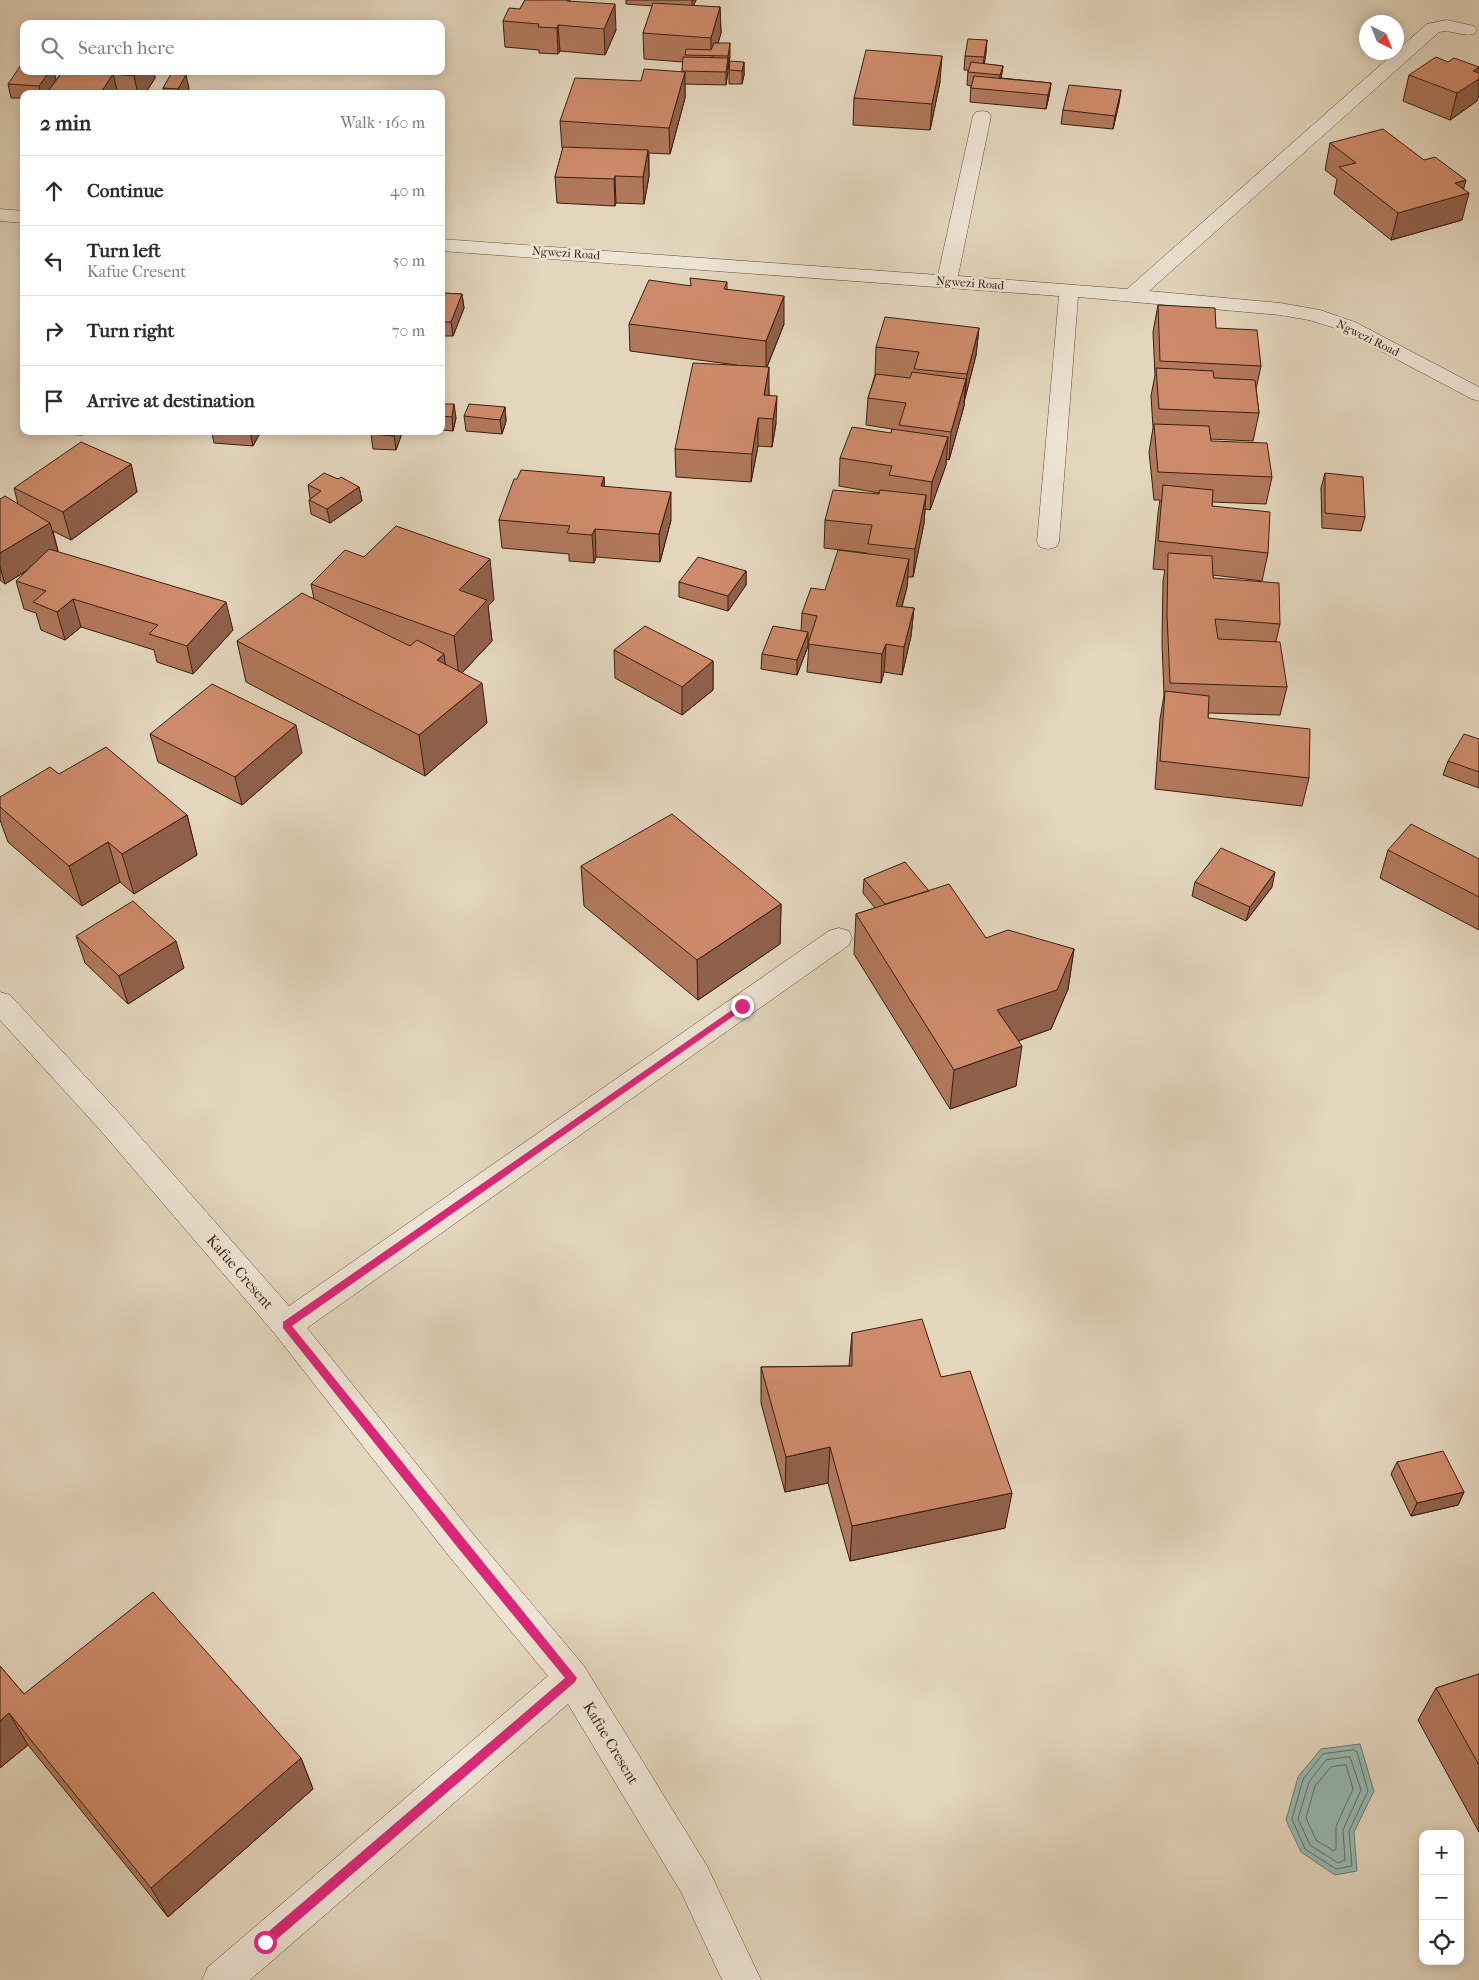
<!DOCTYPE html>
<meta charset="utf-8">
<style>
body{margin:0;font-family:"IM FELL French Canon",serif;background:#f7f7f7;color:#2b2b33}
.controls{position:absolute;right:15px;bottom:15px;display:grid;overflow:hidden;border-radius:10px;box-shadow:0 2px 12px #0003}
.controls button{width:45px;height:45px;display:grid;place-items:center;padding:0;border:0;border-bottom:1px solid #e1e1e2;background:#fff;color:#2b2b33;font:25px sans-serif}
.compass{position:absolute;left:1359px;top:15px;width:45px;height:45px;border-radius:50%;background:#fff;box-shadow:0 2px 12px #0003;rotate:137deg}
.stop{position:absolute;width:15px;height:15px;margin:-11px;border:4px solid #db2777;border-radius:50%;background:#fff}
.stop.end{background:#db2777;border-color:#fff;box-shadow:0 1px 5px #0008}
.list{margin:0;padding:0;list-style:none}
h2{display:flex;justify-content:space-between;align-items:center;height:65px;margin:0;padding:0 20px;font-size:21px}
h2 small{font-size:16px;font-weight:400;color:#7c7c81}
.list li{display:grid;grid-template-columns:32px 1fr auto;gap:15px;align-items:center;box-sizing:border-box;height:70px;padding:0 20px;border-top:1px solid #e1e1e2}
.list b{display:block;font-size:19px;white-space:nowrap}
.list p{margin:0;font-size:16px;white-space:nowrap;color:#7c7c81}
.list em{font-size:16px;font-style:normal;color:#7c7c81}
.icon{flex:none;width:28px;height:28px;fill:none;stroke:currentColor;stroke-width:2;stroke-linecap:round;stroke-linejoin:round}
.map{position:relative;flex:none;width:1479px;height:1980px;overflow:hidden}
.search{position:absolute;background:#fff;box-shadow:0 2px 12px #0003;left:20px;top:20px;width:425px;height:55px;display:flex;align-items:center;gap:12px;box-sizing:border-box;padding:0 18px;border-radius:10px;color:#7c7c81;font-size:19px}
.panel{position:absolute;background:#fff;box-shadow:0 2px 12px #0003;left:20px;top:90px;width:425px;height:345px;border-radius:10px}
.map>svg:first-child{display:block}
.water{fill:#95b9b2;stroke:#707b70}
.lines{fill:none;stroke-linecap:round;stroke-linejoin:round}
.shore{stroke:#676c60;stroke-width:1}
.minor-casing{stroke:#644c39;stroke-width:1}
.minor{fill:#ede4d4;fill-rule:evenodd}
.wall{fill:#b1785c;stroke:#391e0d}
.shaded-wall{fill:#90614b;stroke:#391e0d}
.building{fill:#ce8b6b;stroke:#391e0d}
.route{fill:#db2777}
.labels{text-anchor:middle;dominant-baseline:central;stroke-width:5;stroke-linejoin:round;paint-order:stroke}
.far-street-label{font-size:12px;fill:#391e0d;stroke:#ede4d4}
.street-label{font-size:15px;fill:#391e0d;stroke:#ede4d4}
</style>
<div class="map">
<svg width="1479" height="1980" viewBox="0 0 1479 1980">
<rect width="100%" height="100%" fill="#e3d6bd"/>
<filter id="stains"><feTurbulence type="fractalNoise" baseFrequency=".004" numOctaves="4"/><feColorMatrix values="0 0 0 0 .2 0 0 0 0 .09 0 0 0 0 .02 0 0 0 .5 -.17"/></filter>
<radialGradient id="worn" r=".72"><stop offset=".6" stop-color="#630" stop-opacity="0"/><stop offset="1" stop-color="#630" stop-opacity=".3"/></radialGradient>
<path class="water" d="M1360,1744L1374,1791L1354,1832L1357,1871L1335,1875L1301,1852L1286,1820L1298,1777L1321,1749Z"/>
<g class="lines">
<path class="shore" d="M1354,1750L1357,1752L1368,1791L1349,1831L1352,1866L1336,1869L1305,1849L1292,1819L1303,1779L1323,1754Z
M1350,1757L1361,1790L1343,1830L1345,1860L1338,1863L1310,1845L1298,1819L1309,1782L1326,1760Z
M1346,1765L1353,1789L1336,1826V1849L1334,1851L1316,1840L1306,1818L1315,1786L1331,1767Z"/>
<g class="minor-casing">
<path id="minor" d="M1447,20L1474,26L1477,30L1474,34C1462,37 1451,29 1439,32L1149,291L1280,303L1320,310L1355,322L1479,387V401L1472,399L1341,330L1309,320L1280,315L1078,297L1059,542L1056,547L1048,549L1040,547L1037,542L1059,296L441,251V239L938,275L973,116L976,112L982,111L988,112L991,116L958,276L1127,289L1427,24Z
M0,209L24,211V223L0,221Z
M839,928L849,931L852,938L849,945L307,1328L473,1534L584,1666L707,1866L761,1980H722L681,1892L568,1704L250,1980H202L208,1967L548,1676L449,1556L275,1334L101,1131L0,1020V992L10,995L121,1115L289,1306L829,931Z"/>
</g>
<use href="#minor" class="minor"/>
</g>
<path class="wall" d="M525,0H570V1L616,30L605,55L560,51L558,54L539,53V50L505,47L503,21L520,9Z
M626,0H696L693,6L720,7L721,33L718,43L730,56L728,69L726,85L685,84V98L670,154L649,153V176L644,204L616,203L615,206L557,203L555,177L563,148H562L560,121L641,81L682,72L683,62L644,59L643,33L653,6L626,4Z
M987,40L984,64L1003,66L1001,78L1051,83L1049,96L1046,109L970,102L971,86L967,85L968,70H964L965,56Z
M744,62V75L742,84H729V70Z
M1448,62L1479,67L1477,73V101L1450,120L1403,101L1409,75Z
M63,71H154L155,78L145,94H24V98H11L8,84L56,80Z
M940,82L930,130L853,125L854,98Z
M163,88H189L186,94H164Z
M1121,90L1119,103L1113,129L1061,124L1063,110Z
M1330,143L1424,160L1466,180L1463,189L1462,220L1391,240L1334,194L1337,179L1325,170Z
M727,282V289L784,324L767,367L769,395L776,423L772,447L758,446L751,482L676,477L675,449L737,365L630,351L629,324L690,286Z
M441,293L462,294L464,308L453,336H441Z
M1158,305L1216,328L1261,366L1256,389L1259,413L1253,441L1210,439L1211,441L1272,477L1266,504L1212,502V506L1268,553L1262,581L1213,575V578L1280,624L1276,641L1287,687L1280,715L1208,713V718L1309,778L1302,806L1155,789L1160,719L1164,695L1162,643L1163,581L1165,570L1153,569L1158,513L1160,500H1154L1149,452L1153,428L1151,396L1155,375L1153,332Z
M979,328L976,355L964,402V406L949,460L946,459V465L930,510L925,509L924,523L913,577H908L907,587L902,607L914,608L911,636L902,675L884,672L881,683L807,672L809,643H808V646L797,675L761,669L762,654L801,631L802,613L825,590L867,554V553L824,548L825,520L879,494V493L839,486L840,458L891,433L892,429L866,425L868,398L875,375L876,347Z
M441,404L456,418L453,431L441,430Z
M505,407L506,421L502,434L466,431L464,416Z
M39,431H84L83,435L39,433Z
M195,431H261L253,446L214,443L212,433Z
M372,431H400L401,436L396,450L373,449L371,434Z
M131,464L137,492L71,540L53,531L58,551L57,552L233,630L193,674L157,662L154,650L81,627L65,640L41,630L36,613L24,609L16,581L28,570L5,584L0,580V499L18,504L14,488Z
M1325,473L1365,517L1361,531L1322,528L1321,488Z
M604,477V487L671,520L660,562L596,557L594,563L569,561V554L502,548L499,520Z
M338,479L359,487L362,501L330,523L311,514L309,500L310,499L308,485Z
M746,571V585L728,611L679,597V582Z
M311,584L494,600L488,606L492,641L462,673L487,723L425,776L246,682L237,641L314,599Z
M614,650L713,661V690L682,715L615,678Z
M150,734L302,753L242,805L158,762Z
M1479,739V788L1443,775L1448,761Z
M59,774L187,815L197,855L134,894L120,882L82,906L8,842L0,820V797Z
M1388,850L1479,859V930L1380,878Z
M581,866L781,904L780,944L698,1000L584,906Z
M864,879L929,891L986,938L1074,949L1068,989L1051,1029L1018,1041L1016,1086L950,1109L854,954L856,914L875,908L863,893Z
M1195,882L1272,887L1246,921L1192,896Z
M76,936L184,968L128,1004L85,963Z
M852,1333L941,1377L1005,1528L850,1561L828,1483L785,1492L761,1403V1367L849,1366Z
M1397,1462L1464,1492L1458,1505L1411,1516L1391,1474Z
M0,1666L24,1694L301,1758L313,1789L168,1917L28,1745L0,1768Z
M1479,1674V1832L1418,1720L1436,1688Z"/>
<path class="shaded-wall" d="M692,0H696L692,9Z
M615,4L616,30L605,55L604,29Z
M720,7L721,33L714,56H711V38Z
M558,25L560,51L558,54L557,28Z
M987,40L986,54L983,71L984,57Z
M730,43V56L728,69V56Z
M942,56L940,82L930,130L932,104Z
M728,58V72L726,85V72Z
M744,62V75L742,84V71Z
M1003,66L1001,79L999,88L1000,75Z
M1479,67L1475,81L1479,79V95L1477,101L1450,120L1457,93L1473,71Z
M50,71H54L56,80L46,94H41L39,86Z
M137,71H154L155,78L145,94H138L134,76Z
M685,72V98L670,154L669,128Z
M113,74L118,94H100Z
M186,75L189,88L186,94H179L178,89Z
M1051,83L1049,96L1046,109L1048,95Z
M1121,90L1119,103L1113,129L1115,116Z
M648,150L649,176L644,204L643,177Z
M615,176L616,203L615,206L614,179Z
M1466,180L1462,195L1469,193L1462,220L1391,240L1398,213L1455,183Z
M462,294L464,308L453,336L451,322Z
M784,296V324L766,369V341Z
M979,328L976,355L964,402L967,374Z
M769,367V395L765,419L764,395Z
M966,379L964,406L949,460L951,432Z
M777,396L776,423L772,447L773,419Z
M454,404L456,418L453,431L452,417Z
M505,407L506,421L502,434L500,420Z
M758,418V446L751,482L752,454Z
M251,431H261L253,446L250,432Z
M396,431H400L401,436L396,450L394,436Z
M948,437L946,465L930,510L932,482Z
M131,464L137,492L71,540L63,512Z
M604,477L605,505L601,486Z
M359,487L362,501L330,523L327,509Z
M671,492V520L660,562L659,534Z
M926,495L924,523L913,577L915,549Z
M50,523L58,551L5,584L0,566V553Z
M595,529L596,557L594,563L592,535Z
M490,559L494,600L488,606L492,641L459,676L454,636L459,590Z
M909,559L907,587L894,634L896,606Z
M746,571V585L728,611V596Z
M73,599L81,627L65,640L57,612Z
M226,602L233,630L193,674L187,646Z
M914,608L911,636L902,675L904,647Z
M808,632V646L797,675V660Z
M886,644L884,672L881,683L882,654Z
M444,654L449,694L437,660Z
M713,661V690L682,715V687Z
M482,683L487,723L425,776L419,735Z
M296,725L302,753L242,805L235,777Z
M187,815L197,855L134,894L122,854Z
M108,842L120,882L82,906L69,866Z
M1275,872L1272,887L1246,921L1250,907Z
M781,904L780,944L698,1000L697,960Z
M176,941L184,968L128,1004L119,976Z
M1074,949L1068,989L1051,1029L992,1050L997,1010Z
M1022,1046L1016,1086L950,1109L954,1070Z
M830,1447L828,1483L785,1492L786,1457Z
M1464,1492L1458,1505L1411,1516L1417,1503Z
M1012,1493L1005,1528L850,1561L852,1526Z
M9,1713L28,1745L0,1768V1721Z
M301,1758L313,1789L168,1917L151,1888Z"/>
<path class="building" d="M525,0H567V1L615,4L604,29L558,25L557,28L538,27L539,24L503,21L509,8L520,9Z
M653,3L720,7L711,38L643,33Z
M968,39L987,40L984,57L965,56Z
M714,43H730L728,56L685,55L686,49L711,50Z
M866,50L942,56L932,104L854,98Z
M683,57L728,58L726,72L682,71Z
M1436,57L1448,62L1454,58L1479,67L1473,71L1479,73V79L1457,93L1409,75Z
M730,61L744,62L742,71L729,70Z
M971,62L1003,66L1000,75L968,72Z
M21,65H24V71H50L39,86L8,84Z
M644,69L685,72L669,128L560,121L575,78L641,81Z
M63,71H137L134,76L113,74L100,94H46Z
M171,74L186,75L178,89L163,88Z
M974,76L1051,83L1048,95L971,88Z
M1069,85L1121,90L1115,116L1063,110Z
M1383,129L1424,160L1435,157L1466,180L1455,183L1469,193L1398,213L1339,167L1356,163L1330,143Z
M563,147L648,150L643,177L615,176L614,179L555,177Z
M690,278L727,282L724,289L784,296L766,341L629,324L649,280L691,286Z
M441,293L462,294L451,322H441Z
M1158,305L1215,308L1216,328L1257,330L1261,366L1160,361Z
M885,317L979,328L967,374L914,369L919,352L876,347Z
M693,363L769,367L764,395L777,396L773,419L758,418L752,454L675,449Z
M1156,368L1213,371L1214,378L1255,380L1259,413L1159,409Z
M912,372L966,379L951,432L899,425L906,403L868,398L876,374L910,378Z
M441,404H454L452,417L441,416Z
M469,404L505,407L500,420L464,416Z
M1154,424L1209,426L1211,441L1267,443L1272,477L1158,472Z
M852,427L891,433L892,429L948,437L932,482L889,475L892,466L840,458Z
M372,431H396L394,436L371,434Z
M81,442L131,464L63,512L14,488Z
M521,470L604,477L601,486L671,492L659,534L595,529L592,535L567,533L570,526L499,520L514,479H517Z
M324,473L338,479L341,477L359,487L327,509L309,500L321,491L308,485Z
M1325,473L1363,477L1365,517L1325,513Z
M1163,485L1213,490L1212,506L1270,512L1268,553L1158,541Z
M833,490L879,494L880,490L926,495L915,549L868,544L872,525L825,520Z
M5,496L50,523L0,553V499Z
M396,526L490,559L459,590L487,600L454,636L311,584L345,550L364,557Z
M49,549L226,602L187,646L149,634L158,625L73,599L57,612L33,602L46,591L16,581Z
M838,550L909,559L896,606L914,608L904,647L886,644L882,654L808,644L817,616L802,613L811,588L825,590Z
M1168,553L1212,556L1213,578L1279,583L1280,624L1215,619L1218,639L1280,642L1287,687L1170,683L1167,615Z
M698,557L746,571L728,596L679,582Z
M302,593L410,646L417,640L444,654L437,660L482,683L419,735L237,641Z
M645,626L713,661L682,687L614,650Z
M773,626L808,632L797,660L762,654Z
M212,684L296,725L235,777L150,734Z
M1165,691L1209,696L1208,718L1310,729L1309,778L1160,761Z
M1464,734L1479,739V772L1448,761Z
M106,747L187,815L122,854L108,842L69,866L0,807V797L50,767L59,774Z
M672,814L781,904L697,960L581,866Z
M1411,824L1479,859V897L1388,850Z
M1221,848L1275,872L1250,907L1195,882Z
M905,862L929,891L885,904L864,879Z
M949,884L986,938L1008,930L1074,949L1057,990L997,1010L1022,1046L954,1070L856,914Z
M133,901L176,941L119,976L76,936Z
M922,1319L941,1377L970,1371L1012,1493L852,1526L830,1447L786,1457L761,1367L852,1366V1333Z
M1443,1451L1464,1492L1417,1503L1397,1462Z
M153,1592L301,1758L151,1888L9,1713L0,1721V1666L24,1694Z
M1479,1674V1765L1436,1688Z"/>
<path class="route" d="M742,1003L745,1004V1008L292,1326L577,1678L575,1682L269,1946L265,1948L261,1946L259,1942L261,1938L565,1678L458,1548L283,1328V1322Z"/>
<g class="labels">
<g class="far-street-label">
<text transform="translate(566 253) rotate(4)">Ngwezi Road</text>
<text transform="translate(970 283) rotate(4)">Ngwezi Road</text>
<text transform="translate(1368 338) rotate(26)">Ngwezi Road</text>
</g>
<g class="street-label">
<text transform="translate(240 1272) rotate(49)">Kafue Cresent</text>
<text transform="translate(611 1743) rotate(59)">Kafue Cresent</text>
</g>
</g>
<rect width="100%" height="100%" filter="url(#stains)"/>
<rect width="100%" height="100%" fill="url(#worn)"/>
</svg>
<div class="controls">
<button>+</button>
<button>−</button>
<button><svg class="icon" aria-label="locate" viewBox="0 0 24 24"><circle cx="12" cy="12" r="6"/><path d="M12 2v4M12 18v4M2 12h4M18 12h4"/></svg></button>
</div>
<svg class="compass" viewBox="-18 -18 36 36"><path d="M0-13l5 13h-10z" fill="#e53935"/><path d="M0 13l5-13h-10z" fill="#7c7c81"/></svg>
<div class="stop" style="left:265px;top:1942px"></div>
<div class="stop end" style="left:742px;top:1006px"></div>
<div class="search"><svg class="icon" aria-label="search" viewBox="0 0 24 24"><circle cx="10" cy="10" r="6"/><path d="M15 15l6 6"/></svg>Search here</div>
<section class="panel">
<h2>2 min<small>Walk · 160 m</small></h2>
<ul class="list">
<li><svg class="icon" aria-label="ahead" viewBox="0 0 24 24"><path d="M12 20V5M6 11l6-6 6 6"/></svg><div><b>Continue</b></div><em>40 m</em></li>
<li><svg class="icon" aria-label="left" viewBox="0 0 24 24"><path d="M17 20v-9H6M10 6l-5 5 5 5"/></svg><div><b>Turn left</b><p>Kafue Cresent</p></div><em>50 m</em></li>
<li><svg class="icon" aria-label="right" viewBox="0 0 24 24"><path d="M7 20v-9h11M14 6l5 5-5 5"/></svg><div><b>Turn right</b></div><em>70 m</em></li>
<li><svg class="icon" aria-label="arrive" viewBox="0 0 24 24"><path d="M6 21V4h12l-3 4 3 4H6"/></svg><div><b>Arrive at destination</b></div></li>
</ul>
</section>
</div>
